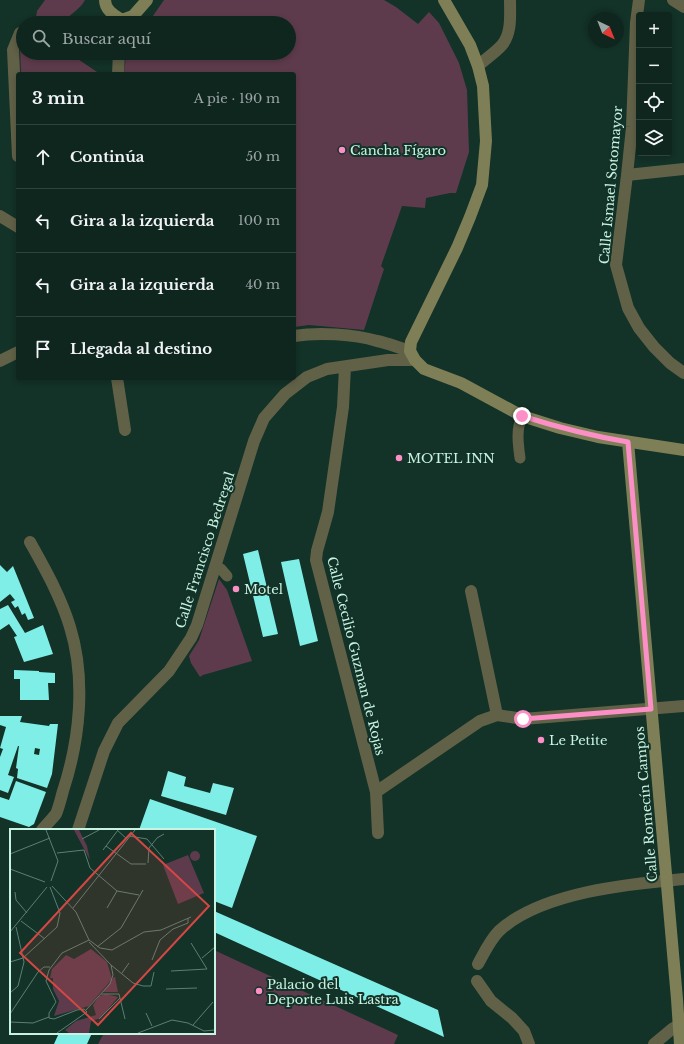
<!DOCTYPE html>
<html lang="es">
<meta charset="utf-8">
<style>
body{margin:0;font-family:"Libre Baskerville",serif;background:#1c322b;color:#f1f3f6}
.controls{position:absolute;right:12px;top:12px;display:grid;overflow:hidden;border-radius:4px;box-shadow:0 2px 6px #0003}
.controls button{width:36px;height:36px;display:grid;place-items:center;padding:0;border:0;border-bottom:1px solid #2e433c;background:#0e261e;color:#f1f3f6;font:20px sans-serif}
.compass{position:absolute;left:588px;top:12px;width:36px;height:36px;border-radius:50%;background:#0e261e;box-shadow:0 2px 6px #0003;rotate:137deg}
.stop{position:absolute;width:12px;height:12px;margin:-9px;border:3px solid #fb8fc6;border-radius:50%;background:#fff}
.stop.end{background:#fb8fc6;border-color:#fff;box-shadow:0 1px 4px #0008}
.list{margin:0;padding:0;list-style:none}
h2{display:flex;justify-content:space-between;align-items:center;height:52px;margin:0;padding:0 16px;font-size:17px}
h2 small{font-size:13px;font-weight:400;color:#9ba5a4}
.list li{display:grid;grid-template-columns:26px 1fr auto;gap:12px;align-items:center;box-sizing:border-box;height:64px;padding:0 16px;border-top:1px solid #2e433c}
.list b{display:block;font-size:15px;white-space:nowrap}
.list em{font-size:13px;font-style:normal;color:#9ba5a4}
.icon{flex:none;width:22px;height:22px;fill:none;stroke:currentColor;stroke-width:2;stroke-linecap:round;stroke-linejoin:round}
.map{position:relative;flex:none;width:684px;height:1044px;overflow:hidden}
.search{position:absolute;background:#0e261e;box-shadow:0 2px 6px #0003;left:16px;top:16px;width:280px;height:44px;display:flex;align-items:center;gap:10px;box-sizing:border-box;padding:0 14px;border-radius:22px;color:#9ba5a4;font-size:15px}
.panel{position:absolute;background:#0e261e;box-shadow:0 2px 6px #0003;left:16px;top:72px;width:280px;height:308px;border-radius:4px}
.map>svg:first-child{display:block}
.green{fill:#5e3b4c}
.building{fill:#7feee6;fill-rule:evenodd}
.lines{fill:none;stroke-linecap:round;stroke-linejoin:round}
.lane{stroke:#616148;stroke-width:11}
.street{stroke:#616148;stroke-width:12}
.secondary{stroke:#7e7f56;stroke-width:12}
.route{stroke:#fb8fc6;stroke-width:5}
.poi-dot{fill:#fb8fc6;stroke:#133228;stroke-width:1.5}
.labels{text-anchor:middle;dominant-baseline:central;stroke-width:4;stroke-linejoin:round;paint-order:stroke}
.poi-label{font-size:13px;fill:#c7f4e2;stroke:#133228;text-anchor:start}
.street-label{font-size:13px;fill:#c7f4e2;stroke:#133228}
.inset-road{fill:none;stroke:#5b8072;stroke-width:1}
.view{fill:#d44744;fill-opacity:0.15;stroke:#d44744;stroke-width:2}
.inset-edge{fill:none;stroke:#c7f4e2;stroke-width:2}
</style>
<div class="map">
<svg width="684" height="1044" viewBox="0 0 684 1044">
<rect width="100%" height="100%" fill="#133228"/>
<path class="green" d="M45,0H85C80,10 69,14 63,23H35L37,11Z
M164,0H384L396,7L418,24L429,12L439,23L459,63L467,90L469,152L456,193H450L426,198L425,208L402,206L381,266L384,269L364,330L309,325L294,327V74H124L126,55L128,53H289V23H148Z
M23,42V53H69L100,74H21L20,49Z
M219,579L227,590L252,661L203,675L200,677L191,663L189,656L199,640Z
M214,950L398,1035L394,1044H98L104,1033H214Z"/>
<path class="building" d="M258,550L278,634L263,637L243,554Z
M299,559L318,641L300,646L281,562Z
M0,565L7,572L13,566L34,618L28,620L25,613L22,615L18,606L15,608L11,602L15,600L10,594L0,602Z
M8,605L25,633L43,625L53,654L24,662L14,637L17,636L9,624L0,630V609Z
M14,670L39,671V672L55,673V683H48L49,700H20V679H14Z
M0,716H22L20,722L49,726L50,724H58L52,774L47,788L17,778L18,769L16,768L19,746H18L8,775L14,777L8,793L0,790V757L3,749L0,748L6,727L0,725ZM35,748L40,749L39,755L34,754Z
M168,771L186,777L184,786L210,793L213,783L234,788L226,815L161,796Z
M16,781L46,792L34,824L29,827L0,817V797L9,800Z
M150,799L257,836L232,908L214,901V830H139Z
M214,911L438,1010L444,1037L214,932Z
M59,1033H92L87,1044H54Z"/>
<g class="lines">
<path class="lane" d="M520,458C518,443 516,430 522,416
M215,567L221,569L227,576"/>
<path class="street" d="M639,0L636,23L632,127L627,175L616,265L628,308L639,328L654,347L670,363L684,373
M673,0L684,7
M478,66C485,59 495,53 502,45C512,33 510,15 510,0
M118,74L119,53
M18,156L13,50L20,33
M627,175L684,169
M0,216L18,227
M294,336C318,332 354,334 377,341C388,343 399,348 410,351
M0,361L18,352
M345,367L343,407L328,512L317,551L316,560L376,792L378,833
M117,378L125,430
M30,542C45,569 61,597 70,627C86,679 80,739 63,791C61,798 59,807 56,814C52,819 46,825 42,830
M471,591L497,715
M376,792L480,721L497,715L523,719L684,706
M78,830L104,751L118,723L169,671L191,638L197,625L254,441L264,418L285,394L307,377L327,369L388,360H415
M478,964C484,953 490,940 499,931C541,892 629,884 684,879
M477,981L491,1001L512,1018L524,1031L529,1044
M654,1044L672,1029L679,1025"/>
<path class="secondary" d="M105,0C105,10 114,15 122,20L133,16L147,0
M444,0L470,45L478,66L483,86L486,141L482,185L470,217L457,248L411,342L410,351L415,360L424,369L461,383L522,416L560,428L598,437L684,450
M628,442L677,999L680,1044"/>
</g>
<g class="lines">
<path class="route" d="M522,416C557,427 592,436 628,442L651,709L523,719"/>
</g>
<g class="poi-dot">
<circle cx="342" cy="150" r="4"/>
<circle cx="399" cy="458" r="4"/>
<circle cx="236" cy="589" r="4"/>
<circle cx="541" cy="740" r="4"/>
<circle cx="259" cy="991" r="4"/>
</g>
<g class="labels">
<g class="poi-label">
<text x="350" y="150">Cancha Fígaro</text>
<text x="407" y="458">MOTEL INN</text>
<text x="244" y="589">Motel</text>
<text x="549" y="740">Le Petite</text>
<text x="267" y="984">Palacio del<tspan x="267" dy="15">Deporte Luis Lastra</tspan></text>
</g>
<g class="street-label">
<text transform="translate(611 185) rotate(-85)">Calle Ismael Sotomayor</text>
<text transform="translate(205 550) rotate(-72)">Calle Francisco Bedregal</text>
<text transform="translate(356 656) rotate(76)">Calle Cecilio Guzman de Rojas</text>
<text transform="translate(646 804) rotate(-95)">Calle Romecín Campos</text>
</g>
</g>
<g transform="translate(10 829)">
<rect width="205" height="205" fill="#133228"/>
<path d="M64,1H69L77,17L80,31ZM180 27a5 5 0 1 1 10 0a5 5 0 1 1-10 0ZM178,26L194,64L168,75L153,36ZM81,120L97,133L102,150L79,177L44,187L49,172L43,160V149H40L42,140L56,126L64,130ZM105,148L108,163H92L104,148ZM96,165L108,168L91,189L81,192L79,204H59L55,201L66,192L86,186L83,176L89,167Z" fill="#5e3b4c"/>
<path class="inset-road" d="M36,1L48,32L41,52M107,1L117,10M119,7L137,10L154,30M72,10L89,1M96,17L121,35H136M93,21L108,1M47,24L74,21L80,39L107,62L129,66M0,25L40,9M138,34L139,19L147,9L154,5M0,40L35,53M42,57L66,83L79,111L52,124L39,141L36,152L46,173L39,184V189L44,190L67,181L74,180L77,183L47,204M5,63L6,71L17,84M63,79L125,1M97,79L107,62M11,92L35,110M0,103L37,58M79,111L90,119L102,121L134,103L151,101L181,88M87,118L111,99L133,61M192,129L205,118M142,131L150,111L163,100L178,94V89M0,133L13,129L47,98L50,84L40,58M101,136L123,154L133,157H141L144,143M161,142L197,140L181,114M112,144L119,134M156,160L187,159M0,164L8,157L14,133L6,98M91,165H109L115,190M76,181L100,155L103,146L101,136L79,113M136,184L142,197M0,185L28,143L34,138H40M89,190L110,169M0,193L23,194L39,188M183,196L203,173M128,204L162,191L178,194L194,202L205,201"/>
<path class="view" d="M121,4L199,77L88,196L10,124Z"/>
<rect width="205" height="205" class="inset-edge"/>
</g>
</svg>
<div class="controls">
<button>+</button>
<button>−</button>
<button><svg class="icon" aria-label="locate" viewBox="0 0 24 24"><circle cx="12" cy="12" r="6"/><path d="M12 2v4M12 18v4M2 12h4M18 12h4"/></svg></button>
<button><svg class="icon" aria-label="layers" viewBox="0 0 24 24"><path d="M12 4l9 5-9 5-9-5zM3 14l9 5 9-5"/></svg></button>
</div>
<svg class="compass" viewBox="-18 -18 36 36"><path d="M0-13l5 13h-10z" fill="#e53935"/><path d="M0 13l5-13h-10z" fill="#9ba5a4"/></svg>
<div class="stop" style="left:523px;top:719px"></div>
<div class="stop end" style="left:522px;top:416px"></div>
<div class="search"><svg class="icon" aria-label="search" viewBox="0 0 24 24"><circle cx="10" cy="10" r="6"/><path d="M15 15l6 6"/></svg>Buscar aquí</div>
<section class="panel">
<h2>3 min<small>A pie · 190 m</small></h2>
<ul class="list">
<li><svg class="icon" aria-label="ahead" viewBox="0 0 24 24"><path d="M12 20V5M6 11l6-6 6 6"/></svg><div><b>Continúa</b></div><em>50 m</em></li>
<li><svg class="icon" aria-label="left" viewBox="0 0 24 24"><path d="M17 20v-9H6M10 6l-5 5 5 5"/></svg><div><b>Gira a la izquierda</b></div><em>100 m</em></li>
<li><svg class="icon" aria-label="left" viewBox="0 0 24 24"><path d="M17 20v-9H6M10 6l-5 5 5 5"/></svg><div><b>Gira a la izquierda</b></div><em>40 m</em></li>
<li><svg class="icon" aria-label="arrive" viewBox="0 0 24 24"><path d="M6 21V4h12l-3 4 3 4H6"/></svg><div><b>Llegada al destino</b></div></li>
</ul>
</section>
</div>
